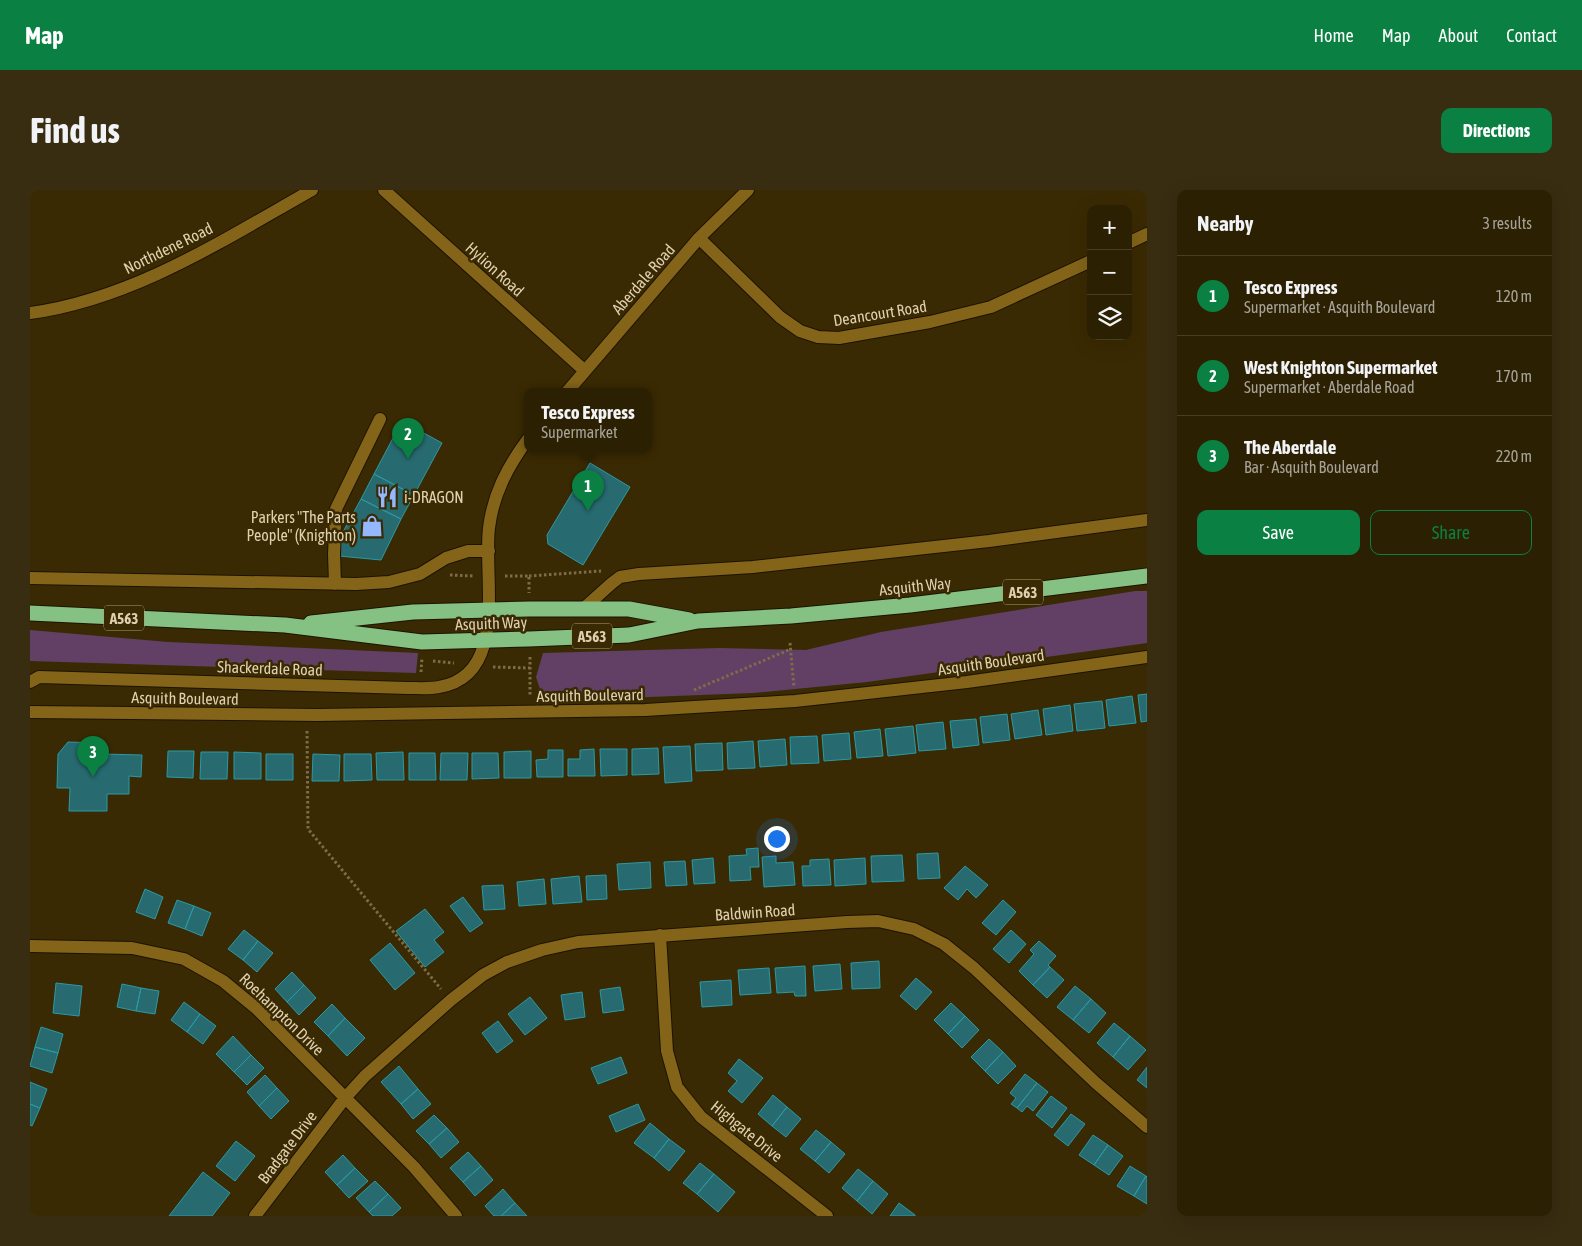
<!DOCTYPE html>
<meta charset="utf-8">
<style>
body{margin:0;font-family:"Asap Condensed",sans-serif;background:#382d11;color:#f1f3f6}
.controls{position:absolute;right:15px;top:15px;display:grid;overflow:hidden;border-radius:10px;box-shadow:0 5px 20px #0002}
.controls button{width:45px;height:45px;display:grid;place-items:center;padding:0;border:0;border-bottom:1px solid #483e24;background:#2c2002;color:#f1f3f6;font:25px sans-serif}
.you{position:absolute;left:746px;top:648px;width:18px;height:18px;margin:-12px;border:4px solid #fff;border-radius:50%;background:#1a73e8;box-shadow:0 0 0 8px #1a73e833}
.badge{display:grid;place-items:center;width:32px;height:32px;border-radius:50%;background:#0b8043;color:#fff;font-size:16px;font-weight:700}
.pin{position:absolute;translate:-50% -41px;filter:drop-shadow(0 1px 2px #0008)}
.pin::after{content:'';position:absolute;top:26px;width:18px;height:15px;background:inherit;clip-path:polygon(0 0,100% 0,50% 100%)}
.popup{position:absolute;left:494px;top:198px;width:128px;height:65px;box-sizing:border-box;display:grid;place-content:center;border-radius:10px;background:#2c2002;filter:drop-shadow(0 1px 4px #0005);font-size:16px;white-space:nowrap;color:#a6a399}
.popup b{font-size:19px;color:#f1f3f6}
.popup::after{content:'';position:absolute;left:50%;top:100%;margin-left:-10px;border:10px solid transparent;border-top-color:#2c2002}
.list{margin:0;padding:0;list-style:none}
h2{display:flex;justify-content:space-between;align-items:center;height:65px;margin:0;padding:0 20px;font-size:21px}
h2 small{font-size:16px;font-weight:400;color:#a6a399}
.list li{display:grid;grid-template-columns:32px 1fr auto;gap:15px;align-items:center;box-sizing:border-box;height:80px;padding:0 20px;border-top:1px solid #483e24}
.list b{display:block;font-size:19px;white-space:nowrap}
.list p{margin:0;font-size:16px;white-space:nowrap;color:#a6a399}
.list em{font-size:16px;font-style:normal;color:#a6a399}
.actions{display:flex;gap:10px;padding:15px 20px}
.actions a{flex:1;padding:11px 0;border:1px solid #0b8043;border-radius:10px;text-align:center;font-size:18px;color:#0b8043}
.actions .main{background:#0b8043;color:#fff}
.icon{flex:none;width:28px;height:28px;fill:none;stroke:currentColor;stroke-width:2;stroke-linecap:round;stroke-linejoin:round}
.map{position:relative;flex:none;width:1117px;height:1026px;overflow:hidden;border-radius:10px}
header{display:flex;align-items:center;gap:30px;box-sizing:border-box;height:70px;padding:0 25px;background:#0b8043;color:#fff}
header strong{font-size:24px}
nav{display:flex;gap:28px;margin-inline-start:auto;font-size:18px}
.intro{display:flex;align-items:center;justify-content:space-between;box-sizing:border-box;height:120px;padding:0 30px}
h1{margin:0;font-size:35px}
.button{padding:12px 22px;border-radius:10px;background:#0b8043;color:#fff;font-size:18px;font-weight:700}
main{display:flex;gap:30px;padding:0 30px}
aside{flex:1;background:#2c2002;border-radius:10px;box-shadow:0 5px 20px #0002}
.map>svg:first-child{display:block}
.green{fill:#624065}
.building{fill:#276a70;stroke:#2b9aa4}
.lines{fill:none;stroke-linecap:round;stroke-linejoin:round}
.minor-casing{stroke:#1d1301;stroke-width:14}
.highway-casing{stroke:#1d1301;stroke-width:17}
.path{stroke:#7d6c48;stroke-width:3;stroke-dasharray:2.5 2.5;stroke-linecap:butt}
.minor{stroke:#836419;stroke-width:12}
.highway{stroke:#84c183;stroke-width:15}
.labels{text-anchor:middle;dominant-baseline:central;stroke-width:5;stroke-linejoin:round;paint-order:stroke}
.shield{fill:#3a2a03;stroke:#af9e7b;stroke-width:1}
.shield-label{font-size:15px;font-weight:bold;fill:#e1d0af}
.street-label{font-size:16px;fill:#e1d0af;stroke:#3a2a03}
.poi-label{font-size:16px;fill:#e1d0af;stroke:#3a2a03;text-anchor:start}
</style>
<header>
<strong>Map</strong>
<nav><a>Home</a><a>Map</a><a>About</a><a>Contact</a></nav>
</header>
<div class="intro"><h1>Find us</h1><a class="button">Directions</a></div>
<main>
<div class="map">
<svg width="1117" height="1026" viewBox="0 0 1117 1026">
<rect width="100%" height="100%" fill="#3a2a03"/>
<path class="green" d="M1105,401H1117V453L837,492L723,503L514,511L506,487L513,463L689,458L776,460L851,442Z
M0,440L138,452L388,463L386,483L0,471Z"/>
<path class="building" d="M372,231L412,253L384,305L344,284Z
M560,273L600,297L553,375L518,354L517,345Z
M344,284L384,305L371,329L331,309Z
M331,309L371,329L351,370L309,366L313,342Z
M1117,504V531L1111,532L1108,505Z
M1102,506L1106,533L1079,536L1076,510Z
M1072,511L1075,538L1047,541L1044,514Z
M1040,515L1043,541L1016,545L1013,519Z
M1008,520L1012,545L985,549L981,524Z
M977,524L980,550L953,553L950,527Z
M946,529L949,555L923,558L920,531Z
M913,532L916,559L889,561L886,535Z
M883,536L886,563L858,566L855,539Z
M850,539L853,566L827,568L824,542Z
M819,543L821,569L794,571L792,545Z
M787,546L789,573L761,574L760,547Z
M755,549L757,575L730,577L728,551Z
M723,551L725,578L698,579L697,553Z
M38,552L72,553V564L112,565L111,587L99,586V604H77V621H39L40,598H27L28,564Z
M692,553L693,580L666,581L665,554Z
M660,556L662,591L635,593L633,557Z
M628,558L629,584L602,585V559Z
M564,559L565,586H538V569H550V560Z
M570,559H597V585L571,586Z
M518,560H533V587H507L506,570L518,569Z
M138,561H164L163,588L137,587Z
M501,561V588H474V562Z
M171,562H198L197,589H170Z
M204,562L231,563V589H204Z
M373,562L374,590H347L346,563Z
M379,563H405L406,590H379Z
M411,563H438L437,590H410Z
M442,563H468L469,588L442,589Z
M236,564H263V590H236Z
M283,564L310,565L309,591H282Z
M314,564H341L342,590L314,591Z
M728,658L729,677H720L721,690L700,691L699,666L717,665L716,659Z
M908,663L910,688L888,689L887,664Z
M872,665L874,691L842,692L841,666Z
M746,666V673L763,672L765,695L734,697L732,667Z
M683,668L685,693L664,694L662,670Z
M835,668L836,694L805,696L804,670Z
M799,669L801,695L773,696L772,676H780V670Z
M655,671L657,695L636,696L634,672Z
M620,672L621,698L589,700L587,674Z
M935,676L958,695L946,708L937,699L928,710L914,698Z
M576,685L577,709L557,710L556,686Z
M549,686L552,712L523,714L521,689Z
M514,689L516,714L489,716L487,692Z
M473,695L475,719L454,720L452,696Z
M115,699L133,707L125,729L106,722Z
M433,707L453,733L440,742L420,716Z
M147,710L164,716L155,739L138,733Z
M973,710L986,722L966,745L952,733Z
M164,716L181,723L172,746L155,739Z
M395,719L414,742L404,750L414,762L395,777L366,741Z
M214,740L228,751L213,770L198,759Z
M981,740L996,754L979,773L963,759Z
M228,751L243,763L227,782L213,770Z
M1009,751L1026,766L1018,775L1020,777L1003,795L989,781L1004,764L1000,760Z
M360,753L385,783L365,800L340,770Z
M849,771L850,798L822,799L821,773Z
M810,774L812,799L785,801L783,776Z
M775,776L776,806H765L764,802L747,803L745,778Z
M1020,777L1034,790L1017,808L1003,795Z
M739,778L741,803L710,805L708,780Z
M262,782L274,795L257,812L245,799Z
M886,788L902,802L886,820L870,806Z
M701,790L702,815L672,817L670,792Z
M26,793L52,796L49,826L23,823Z
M92,794L111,798L106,821L87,817Z
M274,795L286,808L269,825L257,812Z
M1045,796L1061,809L1043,830L1027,817Z
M590,797L594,820L573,823L570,800Z
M111,798L129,801L125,824L106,821Z
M552,802L555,827L535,830L531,805Z
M500,807L517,828L495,845L478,824Z
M1061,809L1076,823L1059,843L1043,830Z
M154,812L170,824L157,842L141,830Z
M921,813L935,826L918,844L904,830Z
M302,814L315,828L298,846L284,832Z
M170,824L186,836L173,854L157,842Z
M935,826L949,840L932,858L918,844Z
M315,828L335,848L317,866L298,846Z
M468,831L483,851L467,863L452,843Z
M1084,833L1100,846L1083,867L1067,853Z
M11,837L33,844L28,863L5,857Z
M203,846L221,865L204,882L186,864Z
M1100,846L1116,860L1098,880L1083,867Z
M959,849L973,862L955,881L941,867Z
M5,857L28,863L22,883L0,876Z
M973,862L986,876L968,894L955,881Z
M221,865L234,878L217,895L204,882Z
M591,867L597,883L568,894L561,878Z
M709,869L733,888L712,913L698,901L707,891L698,883Z
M369,876L388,899L371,914L351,892Z
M1117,877V898L1107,890Z
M995,884L1007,893L987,918L981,914L986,908L980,903Z
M235,885L247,898L229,916L217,902Z
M0,892L17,899L10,918L0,914Z
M1007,893L1018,902L1003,921L997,916L992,922L987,918Z
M247,898L259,911L241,929L229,916Z
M388,899L401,914L383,929L371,914Z
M743,905L757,917L742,936L728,924Z
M1021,906L1037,918L1022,938L1006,925Z
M0,914L10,918L2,936L0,935Z
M608,914L615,930L586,942L579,926Z
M757,917L771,929L756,947L742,936Z
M1041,924L1055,934L1038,956L1024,945Z
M404,925L417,938L399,954L386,941Z
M620,933L639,949L624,968L604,953Z
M417,938L429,952L411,968L399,954Z
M786,940L801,952L785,971L770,959Z
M1063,945L1078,955L1064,975L1049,965Z
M639,949L655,961L639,981L624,968Z
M206,951L225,966L205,991L186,976Z
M801,952L815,964L799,983L785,971Z
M1078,955L1093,966L1079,985L1064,975Z
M438,962L451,976L433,992L420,978Z
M313,965L325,978L307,995L295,982Z
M670,973L684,984L667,1004L653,993Z
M451,976L463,990L445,1006L433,992Z
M1100,976L1116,986L1104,1006L1087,996Z
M325,978L338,991L319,1008L307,995Z
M828,979L843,991L827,1011L812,998Z
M173,982L200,1003L182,1026H139Z
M684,984L705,1002L688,1022L667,1004Z
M1116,986L1117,987V1014L1104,1006Z
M345,991L358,1004L339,1022L326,1008Z
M843,991L858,1004L842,1024L827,1011Z
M473,999L485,1013L471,1026H464L455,1016Z
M358,1004L371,1018L362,1026H343L339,1022Z
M485,1013L497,1026H471Z
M869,1013L885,1025V1026H860Z"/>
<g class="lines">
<g class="minor-casing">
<path id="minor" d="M354,0L555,181
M669,48L750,127L770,141L788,147L809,148L900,132L961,117L1061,71
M1098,53L1117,44
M0,123C103,109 193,50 282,0
M537,202L669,48L718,0
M0,388L326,394L359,392L390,384L416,368L438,361H459
M305,394L304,364L306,319L350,229
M553,419L582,393L590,387L609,384L723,377L959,351L1117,330
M0,492L9,487L378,498C388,498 399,499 409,497C479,486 453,387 459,338C463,304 478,276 498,249
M0,522L287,525L615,520L765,511L937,492L1117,467
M630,745L637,861L647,897L671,927L797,1026
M0,756L102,758L154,769L193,791L226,818L384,977L426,1026
M225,1026L315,908L335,886L421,810L453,785L477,772L512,760L548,752L817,732L848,731L884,739L914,754L944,778L1066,893L1117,937"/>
</g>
<g class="highway-casing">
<path id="highway" d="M0,423L255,435L392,452L499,449L599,445L668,431L761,426L880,415L1117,386
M281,433L383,422L499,419H599L659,430"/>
</g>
<path class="path" d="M420,385L443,386
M475,386H499V403
M499,386L571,381
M760,453L764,497
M500,467V505
M403,471L424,473
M463,477L500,478
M391,482L392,468
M664,500L761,459
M277,541L278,639L411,799"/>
<use href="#minor" class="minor"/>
<use href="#highway" class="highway"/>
</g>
<defs>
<g id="restaurant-bare" transform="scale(1.725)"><path d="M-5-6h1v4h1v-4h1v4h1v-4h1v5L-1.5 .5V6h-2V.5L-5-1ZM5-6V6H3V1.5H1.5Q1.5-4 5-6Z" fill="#94b7fd" stroke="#3a2a03" stroke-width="2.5" paint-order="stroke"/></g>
<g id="shop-bare" transform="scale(1.725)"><path d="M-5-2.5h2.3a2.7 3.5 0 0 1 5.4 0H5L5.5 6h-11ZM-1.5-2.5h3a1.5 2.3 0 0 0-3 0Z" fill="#94b7fd" stroke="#3a2a03" stroke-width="2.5" paint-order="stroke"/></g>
</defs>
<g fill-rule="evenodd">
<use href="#restaurant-bare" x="357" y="307"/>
<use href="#shop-bare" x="342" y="336"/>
</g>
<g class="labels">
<g class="shield">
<rect x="973" y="389.5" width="40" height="25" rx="4"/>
<rect x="74" y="415.5" width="40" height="25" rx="4"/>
<rect x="542" y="433.5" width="40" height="25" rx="4"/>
</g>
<g class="shield-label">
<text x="993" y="402">A563</text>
<text x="94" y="428">A563</text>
<text x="562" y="446">A563</text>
</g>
<g class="street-label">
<text transform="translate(138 58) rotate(-26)">Northdene Road</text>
<text transform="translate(465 79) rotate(42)">Hylion Road</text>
<text transform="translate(613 89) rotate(-49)">Aberdale Road</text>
<text transform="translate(850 123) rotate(-9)">Deancourt Road</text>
<text transform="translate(885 396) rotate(-6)">Asquith Way</text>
<text transform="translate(461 433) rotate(-2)">Asquith Way</text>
<text transform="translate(961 472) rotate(-8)">Asquith Boulevard</text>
<text transform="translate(240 478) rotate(2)">Shackerdale Road</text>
<text transform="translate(560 505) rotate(-1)">Asquith Boulevard</text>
<text transform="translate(155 508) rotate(1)">Asquith Boulevard</text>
<text transform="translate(725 722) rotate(-4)">Baldwin Road</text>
<text transform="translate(252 824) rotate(44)">Roehampton Drive</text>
<text transform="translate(717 941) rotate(39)">Highgate Drive</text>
<text transform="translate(257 957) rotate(-53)">Bradgate Drive</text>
</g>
<g class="poi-label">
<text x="374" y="307">i-DRAGON</text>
<text x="326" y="327" text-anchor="end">Parkers "The Parts<tspan x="326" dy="18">People" (Knighton)</tspan></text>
</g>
</g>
</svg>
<div class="controls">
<button>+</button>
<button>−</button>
<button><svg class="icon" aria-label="layers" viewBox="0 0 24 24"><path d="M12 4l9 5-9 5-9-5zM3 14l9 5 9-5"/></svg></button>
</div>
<div class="you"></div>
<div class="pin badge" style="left:558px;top:321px">1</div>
<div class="popup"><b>Tesco Express</b>Supermarket</div>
<div class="pin badge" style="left:378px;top:269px">2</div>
<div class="pin badge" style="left:63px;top:587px">3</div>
</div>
<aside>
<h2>Nearby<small>3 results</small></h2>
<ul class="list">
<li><span class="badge">1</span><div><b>Tesco Express</b><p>Supermarket · Asquith Boulevard</p></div><em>120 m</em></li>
<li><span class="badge">2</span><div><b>West Knighton Supermarket</b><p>Supermarket · Aberdale Road</p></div><em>170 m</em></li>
<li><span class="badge">3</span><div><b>The Aberdale</b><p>Bar · Asquith Boulevard</p></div><em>220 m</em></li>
</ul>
<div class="actions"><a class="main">Save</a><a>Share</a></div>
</aside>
</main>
